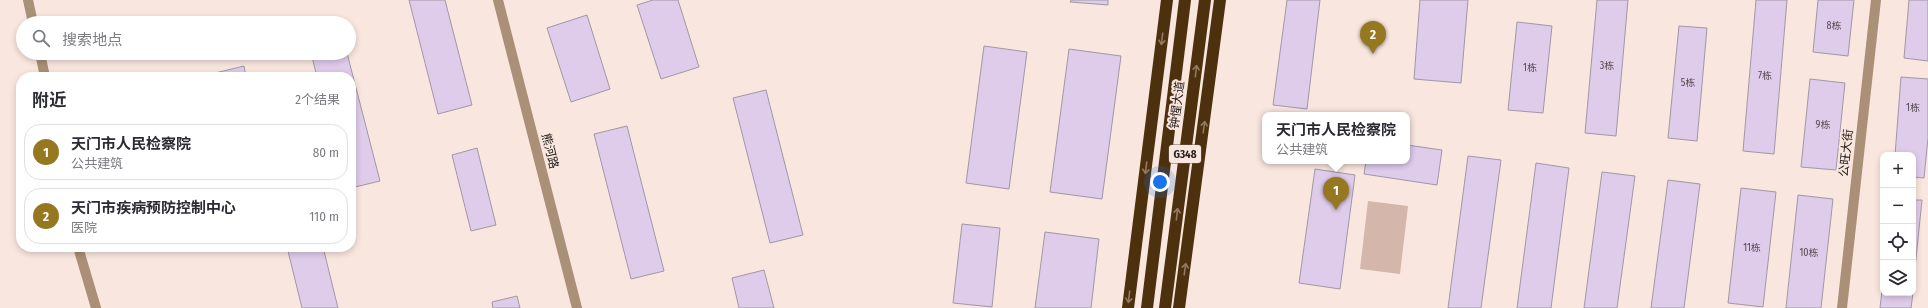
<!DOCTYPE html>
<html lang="zh">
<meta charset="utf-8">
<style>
body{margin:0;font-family:"Fira Sans Condensed","Noto Sans SC",sans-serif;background:#f7f7f7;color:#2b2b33}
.controls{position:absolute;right:12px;bottom:12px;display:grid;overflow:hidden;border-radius:8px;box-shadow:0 2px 6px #0003}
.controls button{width:36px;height:36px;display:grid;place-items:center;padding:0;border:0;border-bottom:1px solid #e1e1e2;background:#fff;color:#2b2b33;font:20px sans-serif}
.you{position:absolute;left:1160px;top:182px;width:14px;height:14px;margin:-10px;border:3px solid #fff;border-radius:50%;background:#1a73e8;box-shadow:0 0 0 6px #1a73e833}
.badge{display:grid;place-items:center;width:26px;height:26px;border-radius:50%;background:#967820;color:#fff;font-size:13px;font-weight:700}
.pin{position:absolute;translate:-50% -33px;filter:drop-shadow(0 1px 2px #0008)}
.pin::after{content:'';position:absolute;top:21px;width:14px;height:12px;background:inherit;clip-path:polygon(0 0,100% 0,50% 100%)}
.popup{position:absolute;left:1262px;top:112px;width:148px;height:52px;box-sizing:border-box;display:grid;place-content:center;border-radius:8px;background:#fff;filter:drop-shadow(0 1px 3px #0005);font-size:13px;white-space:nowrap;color:#7c7c81}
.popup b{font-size:15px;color:#2b2b33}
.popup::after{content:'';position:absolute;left:50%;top:100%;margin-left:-8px;border:8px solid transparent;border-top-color:#fff}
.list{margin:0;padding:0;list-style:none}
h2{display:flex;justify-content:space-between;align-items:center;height:52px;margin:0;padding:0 16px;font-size:17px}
h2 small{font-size:13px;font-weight:400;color:#7c7c81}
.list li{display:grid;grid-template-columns:26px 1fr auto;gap:12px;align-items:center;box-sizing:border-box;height:56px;margin:0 8px 8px;padding:0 8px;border:1px solid #e1e1e2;border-radius:16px}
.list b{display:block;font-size:15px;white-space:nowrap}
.list p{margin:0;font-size:13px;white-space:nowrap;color:#7c7c81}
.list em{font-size:13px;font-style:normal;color:#7c7c81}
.icon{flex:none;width:22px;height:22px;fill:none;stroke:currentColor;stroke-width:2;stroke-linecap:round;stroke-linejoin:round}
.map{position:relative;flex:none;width:1928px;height:308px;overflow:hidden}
.search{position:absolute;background:#fff;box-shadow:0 2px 6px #0003;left:16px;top:16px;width:340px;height:44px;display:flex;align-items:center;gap:10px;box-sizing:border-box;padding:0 14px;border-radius:22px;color:#7c7c81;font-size:15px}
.panel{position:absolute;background:#fff;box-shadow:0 2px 6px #0003;left:16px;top:72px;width:340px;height:180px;border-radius:16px}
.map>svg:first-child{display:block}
.green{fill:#d4b6aa}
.building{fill:#dfcbea;stroke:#a097a5}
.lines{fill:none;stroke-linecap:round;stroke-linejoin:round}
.street{stroke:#aa9076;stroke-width:10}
.highway{stroke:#4d300d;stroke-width:12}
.oneway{stroke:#927961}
.labels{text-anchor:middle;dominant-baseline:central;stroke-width:4;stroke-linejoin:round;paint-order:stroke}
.number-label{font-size:10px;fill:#544b50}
.shield{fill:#f9e7df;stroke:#655c57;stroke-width:1}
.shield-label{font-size:11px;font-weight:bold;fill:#26201d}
.street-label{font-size:12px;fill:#26201d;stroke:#f9e7df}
</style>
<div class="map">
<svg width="1928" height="308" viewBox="0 0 1928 308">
<rect width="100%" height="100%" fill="#f9e7df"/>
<path class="green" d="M1368,201L1408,206L1400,274L1360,269Z"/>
<path class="building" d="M409,0H445L472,105L438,114Z
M653,0H678L699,67L661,79L637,5Z
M1071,0H1108V5L1070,2Z
M1287,0H1320L1307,109L1273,105Z
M1420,0H1468L1461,83L1414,79Z
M1597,0H1628L1616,136L1585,133Z
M1756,0H1787L1774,154L1743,151Z
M1818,0H1854L1848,56L1813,52Z
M1909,0H1928V61L1904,58Z
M587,15L610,89L571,102L547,28Z
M1517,22L1552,26L1543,113L1508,110Z
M1679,26L1707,28L1697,141L1668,138Z
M984,46L1027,52L1009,189L966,183Z
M1069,49L1121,56L1102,199L1050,192Z
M311,53H347L380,181L351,188V77H317Z
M244,66L246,77H212L211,74Z
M1901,77L1928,79V138L1924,178L1913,177V155H1895Z
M1810,79L1845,83L1836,170L1801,167Z
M766,90L803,235L770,243L733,98Z
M627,126L664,271L631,279L594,134Z
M1407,145L1442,150L1437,185L1364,174L1366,161H1407Z
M477,148L496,225L471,231L452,155Z
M1468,156L1501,160L1481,308H1448Z
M1536,163L1569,168L1551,308H1517Z
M1315,169L1355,175L1340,289L1299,283Z
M1602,172L1635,176L1617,308H1584Z
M1668,180L1700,184L1684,308H1651Z
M1741,188L1776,192L1763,307L1728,303Z
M1798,195L1833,199L1821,308H1786Z
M1913,200H1922L1913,288Z
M962,224L1000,228L992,307L953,303Z
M1045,232L1099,239L1091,308H1035Z
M287,247H323L338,308H302Z
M764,270L774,308H739L732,278Z
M1883,282V293H1913L1911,308H1880Z
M517,296L520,308H493L492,302Z"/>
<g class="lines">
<path class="street" d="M28,0L33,23
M498,0L577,308
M40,53L45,77
M78,247L96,308
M1842,308L1876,0"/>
<path class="highway" d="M1128,308L1167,0
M1147,308L1185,0
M1165,308L1205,0
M1179,308L1220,0"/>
</g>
<defs><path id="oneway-shaft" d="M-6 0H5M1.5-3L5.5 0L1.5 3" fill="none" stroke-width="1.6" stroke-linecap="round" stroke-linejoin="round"/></defs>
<g class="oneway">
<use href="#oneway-shaft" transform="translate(1162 39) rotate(97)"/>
<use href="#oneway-shaft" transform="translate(1196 71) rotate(-83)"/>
<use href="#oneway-shaft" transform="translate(1204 127) rotate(-82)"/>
<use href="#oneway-shaft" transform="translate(1146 168) rotate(97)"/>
<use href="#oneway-shaft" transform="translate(1177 214) rotate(-83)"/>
<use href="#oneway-shaft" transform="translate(1185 269) rotate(-82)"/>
<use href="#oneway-shaft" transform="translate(1129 297) rotate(97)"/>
</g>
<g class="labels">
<g class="number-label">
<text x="1834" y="26">8栋</text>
<text x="1607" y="66">3栋</text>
<text x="1530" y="68">1栋</text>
<text x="1765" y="76">7栋</text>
<text x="1688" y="83">5栋</text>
<text x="1913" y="108">1栋</text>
<text x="1823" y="125">9栋</text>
<text x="1752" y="248">11栋</text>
<text x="1809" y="253">10栋</text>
</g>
<rect class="shield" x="1169" y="145" width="32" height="18" rx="3"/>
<g class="shield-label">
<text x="1185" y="154">G348</text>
</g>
<g class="street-label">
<text transform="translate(1177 105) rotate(-83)">钟惺大道</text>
<text transform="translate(550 151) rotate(76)">熊河路</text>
<text transform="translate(1846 153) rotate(-84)">公旺大街</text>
</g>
</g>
</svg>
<div class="controls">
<button>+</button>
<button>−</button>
<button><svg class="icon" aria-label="locate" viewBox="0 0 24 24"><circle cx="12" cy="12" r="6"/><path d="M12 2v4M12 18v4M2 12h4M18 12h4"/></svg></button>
<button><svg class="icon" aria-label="layers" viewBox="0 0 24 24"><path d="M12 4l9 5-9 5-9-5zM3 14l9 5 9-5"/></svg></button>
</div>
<div class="you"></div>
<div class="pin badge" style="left:1336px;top:210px">1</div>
<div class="popup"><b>天门市人民检察院</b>公共建筑</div>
<div class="pin badge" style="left:1373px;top:54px">2</div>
<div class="search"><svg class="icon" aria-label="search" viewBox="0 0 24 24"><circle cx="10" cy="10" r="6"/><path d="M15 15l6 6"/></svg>搜索地点</div>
<section class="panel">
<h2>附近<small>2个结果</small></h2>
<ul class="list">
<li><span class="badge">1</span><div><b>天门市人民检察院</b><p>公共建筑</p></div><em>80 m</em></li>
<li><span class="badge">2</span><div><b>天门市疾病预防控制中心</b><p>医院</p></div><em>110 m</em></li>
</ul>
</section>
</div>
